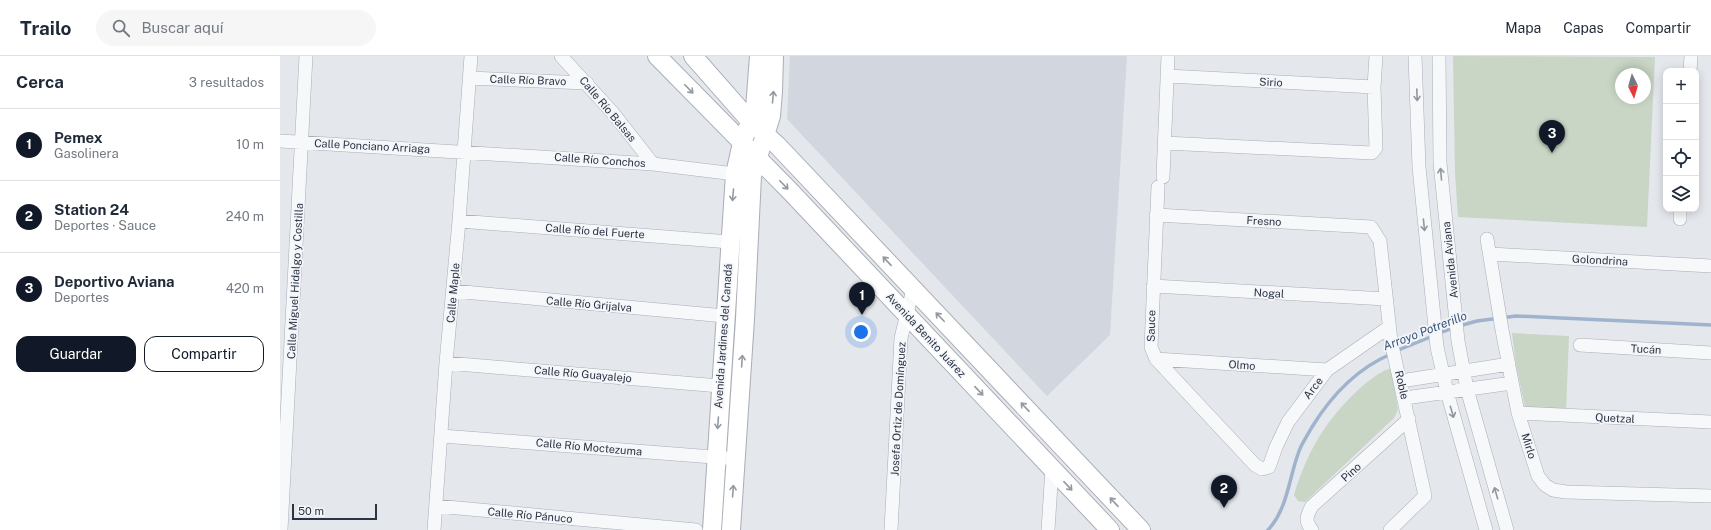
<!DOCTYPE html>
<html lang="es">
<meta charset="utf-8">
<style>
body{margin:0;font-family:"Public Sans",sans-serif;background:#f6f6f7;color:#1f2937}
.controls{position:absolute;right:12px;top:12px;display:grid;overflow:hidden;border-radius:8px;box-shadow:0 2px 10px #0003}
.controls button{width:36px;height:36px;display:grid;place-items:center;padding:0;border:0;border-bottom:1px solid #e0e1e3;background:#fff;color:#1f2937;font:20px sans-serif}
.compass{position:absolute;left:1335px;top:12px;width:36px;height:36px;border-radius:50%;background:#fff;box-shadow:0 2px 10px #0003;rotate:175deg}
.scale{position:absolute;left:12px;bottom:10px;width:85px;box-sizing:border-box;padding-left:4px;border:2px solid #2b3445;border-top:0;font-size:11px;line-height:14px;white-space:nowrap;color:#2b3445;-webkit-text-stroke:3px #f4f6f9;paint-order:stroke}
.you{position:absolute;left:581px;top:276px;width:14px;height:14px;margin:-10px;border:3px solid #fff;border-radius:50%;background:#1a73e8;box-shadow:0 0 0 6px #1a73e833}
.badge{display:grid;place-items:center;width:26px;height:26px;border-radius:50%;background:#111827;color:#fff;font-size:13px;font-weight:700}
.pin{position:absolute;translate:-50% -33px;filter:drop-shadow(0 1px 2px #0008)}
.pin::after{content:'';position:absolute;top:21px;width:14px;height:12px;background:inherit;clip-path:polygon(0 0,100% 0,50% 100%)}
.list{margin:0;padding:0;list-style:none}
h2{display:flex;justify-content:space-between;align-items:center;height:52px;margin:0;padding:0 16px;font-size:17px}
h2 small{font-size:13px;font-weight:400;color:#747a83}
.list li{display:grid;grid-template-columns:26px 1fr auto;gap:12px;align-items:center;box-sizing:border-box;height:72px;padding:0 16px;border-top:1px solid #e0e1e3}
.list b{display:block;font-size:15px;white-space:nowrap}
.list p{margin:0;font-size:13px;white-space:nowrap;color:#747a83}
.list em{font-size:13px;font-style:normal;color:#747a83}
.actions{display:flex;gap:8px;padding:12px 16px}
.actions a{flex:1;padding:9px 0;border:1px solid #111827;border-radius:12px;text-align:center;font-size:14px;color:#111827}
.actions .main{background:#111827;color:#fff}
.icon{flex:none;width:22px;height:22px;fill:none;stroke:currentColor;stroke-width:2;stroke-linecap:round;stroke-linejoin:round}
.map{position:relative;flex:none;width:1431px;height:474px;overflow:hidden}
header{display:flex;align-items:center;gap:24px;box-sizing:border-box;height:56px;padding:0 20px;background:#fff;border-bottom:1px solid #e0e1e3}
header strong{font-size:19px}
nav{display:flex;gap:22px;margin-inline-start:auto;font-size:14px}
.search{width:280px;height:36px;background:#f6f6f7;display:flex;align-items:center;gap:10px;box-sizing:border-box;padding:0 14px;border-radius:22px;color:#747a83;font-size:15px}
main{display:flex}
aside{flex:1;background:#fff}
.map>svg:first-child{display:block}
.built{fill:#d2d6de}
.green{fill:#c9d6c5;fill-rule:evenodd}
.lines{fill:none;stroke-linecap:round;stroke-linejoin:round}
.stream{stroke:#9fb4cc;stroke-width:3.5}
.street-casing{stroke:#a9aeb7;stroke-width:14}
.secondary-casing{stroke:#a9aeb7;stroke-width:20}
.street{stroke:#f7f8fa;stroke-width:13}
.secondary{stroke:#fff;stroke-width:18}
.oneway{stroke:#959aa2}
.oneway2{stroke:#9196a0}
.labels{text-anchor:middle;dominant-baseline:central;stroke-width:3.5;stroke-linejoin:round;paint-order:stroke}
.street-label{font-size:11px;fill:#2b3445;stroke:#f4f6f9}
.water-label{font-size:12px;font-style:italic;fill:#34527a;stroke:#f4f6f9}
</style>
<header>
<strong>Trailo</strong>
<div class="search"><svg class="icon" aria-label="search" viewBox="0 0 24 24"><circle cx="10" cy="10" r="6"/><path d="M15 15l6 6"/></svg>Buscar aquí</div>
<nav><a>Mapa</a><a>Capas</a><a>Compartir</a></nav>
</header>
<main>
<aside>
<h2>Cerca<small>3 resultados</small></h2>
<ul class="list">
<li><span class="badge">1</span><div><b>Pemex</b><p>Gasolinera</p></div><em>10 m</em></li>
<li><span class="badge">2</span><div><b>Station 24</b><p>Deportes · Sauce</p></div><em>240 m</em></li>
<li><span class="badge">3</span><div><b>Deportivo Aviana</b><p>Deportes</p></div><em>420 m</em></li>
</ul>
<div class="actions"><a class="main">Guardar</a><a>Compartir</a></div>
</aside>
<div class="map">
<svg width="1431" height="474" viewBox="0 0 1431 474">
<rect width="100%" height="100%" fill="#e4e7ec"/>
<path class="built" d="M510,0H847L830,279L767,340L507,63Z"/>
<path class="green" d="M1173,0L1375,1L1367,171L1178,161L1175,117ZM1341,18H1365V42H1341Z
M1232,277L1289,280L1286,356L1245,351L1236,309Z
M1111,312L1118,354L1114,362L1025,446L1018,445L1014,439C1027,396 1045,365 1078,334C1088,325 1099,316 1111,312Z"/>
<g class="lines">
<path class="stream" d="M1179,270L1197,265L1236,260L1431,269
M1159,277L1173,272
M1116,295L1153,280
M988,474C1007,454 1009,423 1018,398C1021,388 1027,380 1032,371C1051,340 1076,313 1111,298"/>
<g class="street-casing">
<path id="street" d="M281,0L333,57L373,108
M1135,0L1139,111L1157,291L1167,336L1206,474
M1159,0L1160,107L1178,285L1187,333L1227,474
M1410,15L1411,0
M888,20L1094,31
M189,22L307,27
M0,85L373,108L455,118
M885,87L1092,97L1096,92L1094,31L1096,0
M883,121L888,0
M878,131L871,291L876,303L975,409L982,413L989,411L996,391L1008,366L1047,314L1109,271
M876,159L1091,171L1100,185L1111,285L1145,440L1110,474
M1400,163V153
M179,165L450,186
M1207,183L1222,274L1238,357L1258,420L1265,429L1273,434L1286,436L1431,440
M1210,198L1431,210
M873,230L1106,243
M173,235L445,260
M1300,289L1431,297
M876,303L1047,314
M166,307L440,330
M1121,325L1229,308
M1125,342L1232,327
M1238,357L1431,366
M162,380L446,402
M156,450L416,474
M1,474L26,0
M154,474L166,307L179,165L191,0
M611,474L621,282L633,233
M768,474L772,413
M1032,474C1024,465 1027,459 1032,450L1129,363"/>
</g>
<g class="secondary-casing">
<path id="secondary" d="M377,0L510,135L830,474
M413,0L471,66L497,89L861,474
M432,474L455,118L462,87L475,53L479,0
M451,474L465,263L472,120L491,60L493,35L494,0"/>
</g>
<use href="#street" class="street"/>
<use href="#secondary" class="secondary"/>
</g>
<defs><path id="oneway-shaft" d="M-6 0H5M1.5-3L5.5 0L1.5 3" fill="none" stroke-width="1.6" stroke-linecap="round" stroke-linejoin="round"/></defs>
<g class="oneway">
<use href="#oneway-shaft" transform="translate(409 33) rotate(46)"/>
<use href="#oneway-shaft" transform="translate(493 41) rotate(-85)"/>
<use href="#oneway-shaft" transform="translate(504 129) rotate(46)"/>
<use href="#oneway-shaft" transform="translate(453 139) rotate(95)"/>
<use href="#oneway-shaft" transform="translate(607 205) rotate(-133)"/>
<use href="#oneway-shaft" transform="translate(660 261) rotate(-134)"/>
<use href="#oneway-shaft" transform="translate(462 305) rotate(-86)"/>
<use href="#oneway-shaft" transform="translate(699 335) rotate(47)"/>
<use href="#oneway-shaft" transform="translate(745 351) rotate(-133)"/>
<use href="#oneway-shaft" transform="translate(438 367) rotate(94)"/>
<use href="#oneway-shaft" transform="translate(788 430) rotate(47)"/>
<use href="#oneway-shaft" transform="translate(453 435) rotate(-86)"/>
<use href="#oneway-shaft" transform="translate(834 446) rotate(-133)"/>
</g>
<g class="oneway2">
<use href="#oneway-shaft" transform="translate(1137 39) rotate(88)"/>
<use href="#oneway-shaft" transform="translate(1161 118) rotate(-95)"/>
<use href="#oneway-shaft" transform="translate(1144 169) rotate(84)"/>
<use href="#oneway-shaft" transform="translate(1172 356) rotate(74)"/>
<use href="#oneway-shaft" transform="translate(1216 437) rotate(-106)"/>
</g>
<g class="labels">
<g class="street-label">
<text transform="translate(248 24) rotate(2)">Calle Río Bravo</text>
<text transform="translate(991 26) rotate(3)">Sirio</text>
<text transform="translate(328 53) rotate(50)">Calle Río Balsas</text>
<text transform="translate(92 90) rotate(3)">Calle Ponciano Arriaga</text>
<text transform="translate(320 104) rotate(4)">Calle Río Conchos</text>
<text transform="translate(984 165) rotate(3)">Fresno</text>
<text transform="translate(315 175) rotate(4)">Calle Río del Fuerte</text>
<text transform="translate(1170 204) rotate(-96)">Avenida Aviana</text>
<text transform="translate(1320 204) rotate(3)">Golondrina</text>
<text transform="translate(15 225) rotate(-87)">Calle Miguel Hidalgo y Costilla</text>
<text transform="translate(173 237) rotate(-85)">Calle Maple</text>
<text transform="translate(989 237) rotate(3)">Nogal</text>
<text transform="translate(309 248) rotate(5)">Calle Río Grijalva</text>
<text transform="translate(871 270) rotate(-89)">Sauce</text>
<text transform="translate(646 279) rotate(47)">Avenida Benito Juárez</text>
<text transform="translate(443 280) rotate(-86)">Avenida Jardines del Canadá</text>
<text transform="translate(1366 293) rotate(3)">Tucán</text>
<text transform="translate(962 309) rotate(4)">Olmo</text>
<text transform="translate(303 318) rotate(5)">Calle Río Guayalejo</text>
<text transform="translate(1122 329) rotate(77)">Roble</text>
<text transform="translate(1033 332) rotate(-52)">Arce</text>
<text transform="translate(618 353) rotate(-87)">Josefa Ortiz de Domínguez</text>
<text transform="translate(1335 362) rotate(3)">Quetzal</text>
<text transform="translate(1249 390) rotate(72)">Mirlo</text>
<text transform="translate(309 391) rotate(5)">Calle Río Moctezuma</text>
<text transform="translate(1071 416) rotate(-42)">Pino</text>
<text transform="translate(250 459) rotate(5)">Calle Río Pánuco</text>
</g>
<g class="water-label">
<text transform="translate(1145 275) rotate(-21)">Arroyo Potrerillo</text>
</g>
</g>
</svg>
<div class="controls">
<button>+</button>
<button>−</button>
<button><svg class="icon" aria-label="locate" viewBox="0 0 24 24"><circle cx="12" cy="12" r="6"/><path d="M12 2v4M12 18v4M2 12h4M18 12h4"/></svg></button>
<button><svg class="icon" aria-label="layers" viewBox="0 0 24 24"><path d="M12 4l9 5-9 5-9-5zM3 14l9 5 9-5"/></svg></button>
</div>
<svg class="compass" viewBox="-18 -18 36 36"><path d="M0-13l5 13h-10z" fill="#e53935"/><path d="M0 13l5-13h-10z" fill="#747a83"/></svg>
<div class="scale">50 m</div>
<div class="you"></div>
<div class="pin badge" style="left:582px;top:259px">1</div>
<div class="pin badge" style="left:944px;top:452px">2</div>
<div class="pin badge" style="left:1272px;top:97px">3</div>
</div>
</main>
